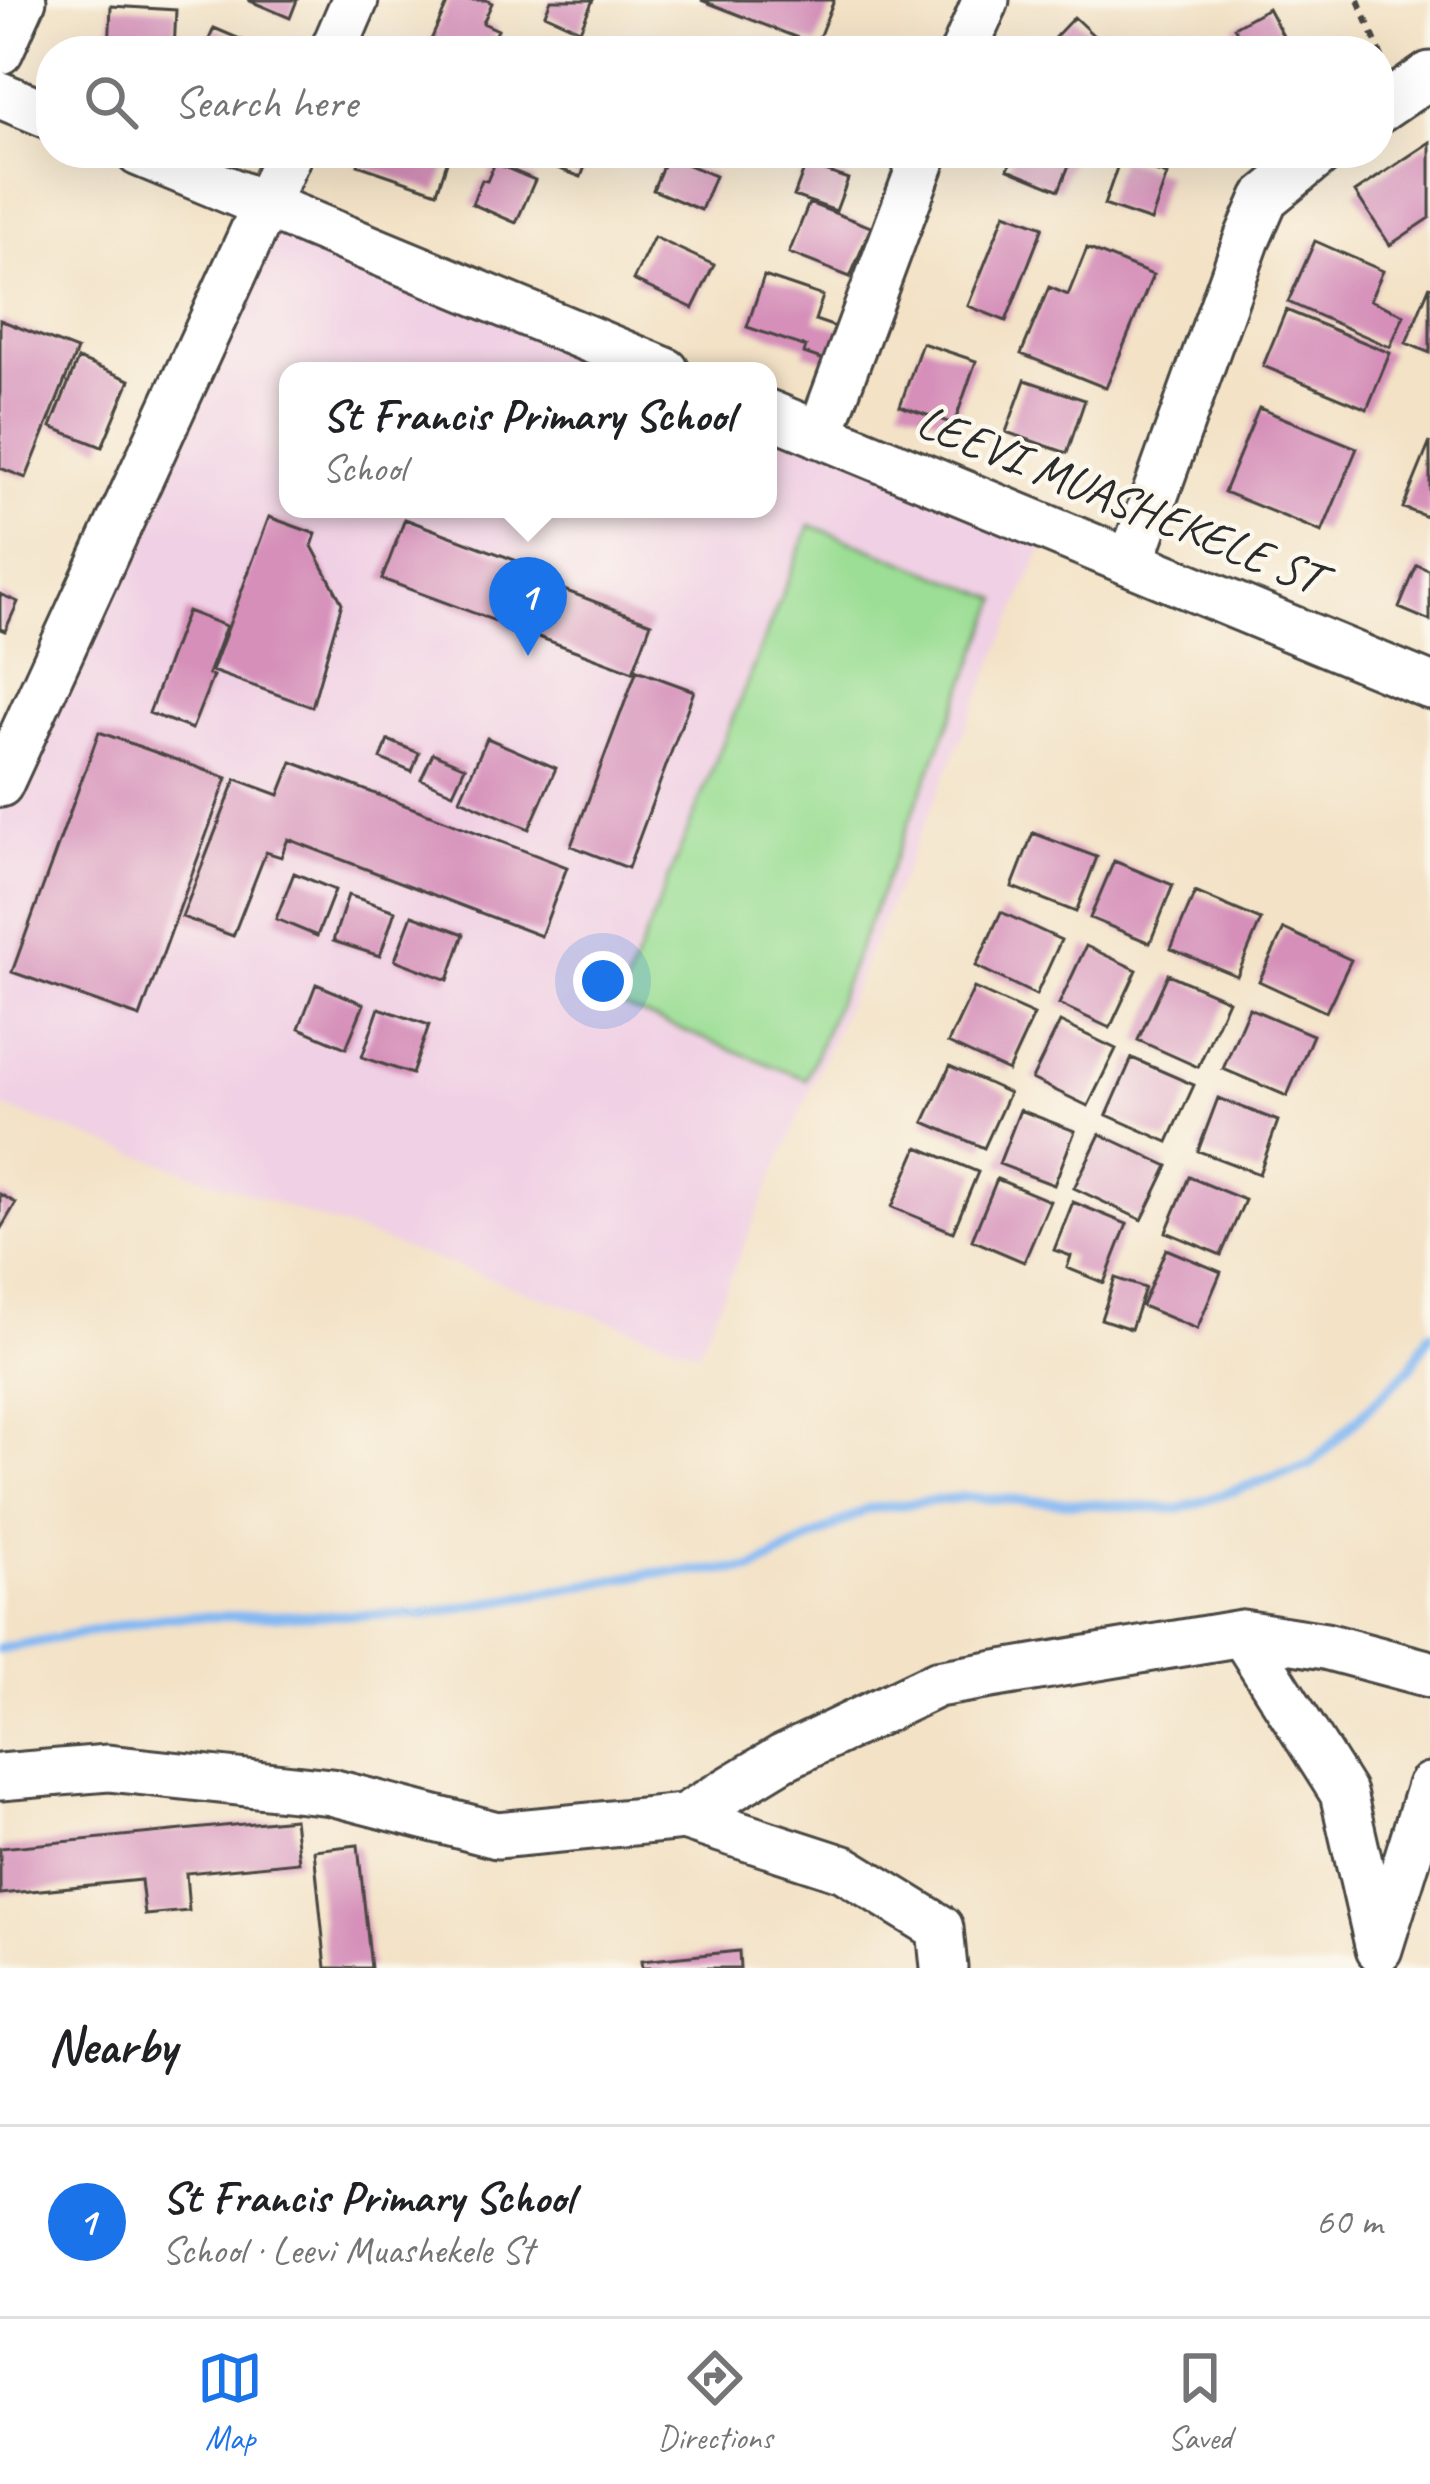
<!DOCTYPE html>
<meta charset="utf-8">
<style>
body{margin:0;font-family:Caveat,sans-serif;background:#f6f6f6;color:#202124}
.you{position:absolute;left:603px;top:981px;width:42px;height:42px;margin:-30px;border:9px solid #fff;border-radius:50%;background:#1a73e8;box-shadow:0 0 0 18px #1a73e833}
.badge{display:grid;place-items:center;width:78px;height:78px;border-radius:50%;background:#1a73e8;color:#fff;font-size:39px;font-weight:700}
.pin{position:absolute;translate:-50% -99px;filter:drop-shadow(0 3px 6px #0008)}
.pin::after{content:'';position:absolute;top:63px;width:42px;height:36px;background:inherit;clip-path:polygon(0 0,100% 0,50% 100%)}
.popup{position:absolute;left:279px;top:362px;width:498px;height:156px;box-sizing:border-box;display:grid;place-content:center;border-radius:24px;background:#fff;filter:drop-shadow(0 3px 9px #0005);font-size:39px;white-space:nowrap;color:#757577}
.popup b{font-size:45px;color:#202124}
.popup::after{content:'';position:absolute;left:50%;top:100%;margin-left:-24px;border:24px solid transparent;border-top-color:#fff}
.list{margin:0;padding:0;list-style:none}
h2{display:flex;justify-content:space-between;align-items:center;height:156px;margin:0;padding:0 48px;font-size:51px}
h2 small{font-size:39px;font-weight:400;color:#757577}
.list li{display:grid;grid-template-columns:78px 1fr auto;gap:36px;align-items:center;box-sizing:border-box;height:192px;padding:0 48px;border-top:3px solid #e0e0e0}
.list b{display:block;font-size:45px;white-space:nowrap}
.list p{margin:0;font-size:39px;white-space:nowrap;color:#757577}
.list em{font-size:39px;font-style:normal;color:#757577}
.icon{flex:none;width:66px;height:66px;fill:none;stroke:currentColor;stroke-width:2;stroke-linecap:round;stroke-linejoin:round}
.map{position:relative;flex:none;width:1430px;height:1968px;overflow:hidden}
.search{position:absolute;background:#fff;box-shadow:0 12px 48px #0002;left:36px;right:36px;top:36px;height:132px;display:flex;align-items:center;gap:30px;box-sizing:border-box;padding:0 42px;border-radius:48px;color:#757577;font-size:45px}
.sheet{height:348px;background:#fff}
nav{display:flex;justify-content:space-around;align-items:center;box-sizing:border-box;height:168px;border-top:3px solid #e0e0e0;background:#fff;font-size:33px;color:#757577}
nav a{display:grid;justify-items:center;gap:6px}
nav .on{color:#1a73e8}
.map>svg:first-child{display:block}
.built{fill:#f0d0e4}
.green{fill:#9cde95;stroke:#648460;stroke-width:3}
.lines{fill:none;stroke-linecap:round;stroke-linejoin:round}
.stream{stroke:#85b9f3;stroke-width:10}
.building{fill:#d58fb9}
.minor-casing{stroke:#494642;stroke-width:51}
.path{stroke:#494642;stroke-width:6;stroke-dasharray:9 9;stroke-linecap:butt}
.minor{stroke:#fff;stroke-width:45}
.labels{text-anchor:middle;dominant-baseline:central;stroke-width:9;stroke-linejoin:round;paint-order:stroke}
.street-label{font-size:48px;fill:#2b2b2b;stroke:#fbf7ec}
</style>
<div class="map">
<svg width="1430" height="1968" viewBox="0 0 1430 1968">
<rect width="100%" height="100%" fill="#fbf7ec"/>
<filter id="ink" filterUnits="userSpaceOnUse"><feTurbulence type="fractalNoise" baseFrequency=".00833" numOctaves="2"/><feDisplacementMap in="SourceGraphic" scale="24" xChannelSelector="R" yChannelSelector="G"/><feConvolveMatrix kernelMatrix="1 2 1 2 8 2 1 2 1" color-interpolation-filters="sRGB"/></filter>
<filter id="wash" filterUnits="userSpaceOnUse"><feTurbulence type="fractalNoise" baseFrequency=".004" numOctaves="4" result="noise"/><feDisplacementMap in="SourceGraphic" scale="48" xChannelSelector="R" yChannelSelector="G"/><feGaussianBlur stdDeviation="2.7" result="paint"/><feColorMatrix in="noise" values="0 0 0 0 0 0 0 0 0 0 0 0 0 0 0 0 0 1.4 0 .05"/><feComposite in="paint" operator="in"/></filter>
<g filter="url(#wash)">
<rect width="100%" height="100%" fill="#f3e2c6"/>
<path class="built" d="M265,206L666,371H288V509H768V413L1051,529L698,1352L0,1106V784Z"/>
<path class="green" d="M810,525L999,599L806,1079L618,1005Z"/>
<g class="lines">
<path class="stream" d="M0,1649L164,1617L425,1614L651,1573L753,1569L867,1509L964,1497L1179,1509L1310,1465L1411,1367L1430,1333"/>
</g>
<g id="blocks">
<path class="building" d="M248,0H297L290,18Z
M449,0H486L492,3L483,23L498,30L488,51H426Z
M551,0H593L580,30L545,14Z
M701,0H834L816,45Z
M111,6L176,10L174,51H109Z
M1268,8L1291,51H1247L1234,27Z
M1074,17L1110,51H1042Z
M214,28L268,51H204Z
M1430,142V218L1390,245L1355,192Z
M362,153H450L437,192L358,165Z
M518,153H590L581,177Z
M1014,153H1074L1059,190L1008,169Z
M667,156L715,176L701,210L653,190Z
M1120,159L1167,175L1151,221L1104,205Z
M495,163L535,180L516,223L472,204L482,180L487,181Z
M806,164L848,179L836,211L794,196Z
M809,203L871,227L850,277L789,253Z
M1005,213L1043,227L1006,321L968,306Z
M654,237L714,265L693,308L633,280Z
M1315,241L1383,271L1370,300L1404,315L1390,347L1288,302Z
M1087,248L1153,275L1106,388L1021,354L1049,287L1068,295Z
M764,276L823,296L815,320L844,330L833,363L804,353L806,347L747,327Z
M1430,285V353L1406,343Z
M1286,310L1390,353L1367,409L1263,366Z
M0,320L77,350L26,478L0,468Z
M922,343L976,361L954,424L900,406Z
M78,359L130,380L102,447L51,427Z
M1025,380L1085,400L1067,453L1006,432Z
M1259,408L1357,448L1322,532L1224,492Z
M1430,442V518L1403,508Z
M269,517L316,534L312,546L342,603L312,707L212,671Z
M405,519L536,568L532,578L651,623L633,672L382,579Z
M1417,565L1430,571V621L1399,608Z
M0,594L18,602L5,631L0,629Z
M187,611L226,626L208,674L213,676L192,729L149,713Z
M637,670L694,691L628,868L571,846Z
M99,732L227,778L140,1017L12,972Z
M487,738L556,768L529,829L460,799Z
M388,740L419,753L412,772L381,759Z
M433,753L465,767L453,793L421,779Z
M292,762L567,867L541,936L288,839L281,857L266,852L233,936L182,917L236,779L279,795Z
M1033,833L1097,857L1076,912L1012,887Z
M1114,861L1173,885L1150,943L1090,918Z
M294,873L335,890L317,936L276,919Z
M1195,892L1261,920L1237,976L1171,949Z
M348,895L395,911L380,956L333,941Z
M1001,912L1061,940L1036,995L976,966Z
M412,915L464,934L448,980L395,960Z
M1284,929L1351,960L1326,1012L1259,981Z
M1086,946L1137,970L1110,1028L1059,1004Z
M1168,974L1228,1000L1198,1067L1138,1040Z
M316,984L364,1004L346,1048L299,1028Z
M974,988L1034,1015L1008,1071L948,1043Z
M379,1008L429,1025L412,1074L362,1057Z
M1249,1008L1313,1035L1287,1096L1223,1069Z
M1060,1022L1116,1049L1088,1106L1032,1079Z
M1132,1058L1194,1085L1168,1142L1107,1115Z
M950,1066L1009,1093L984,1148L924,1122Z
M1218,1098L1278,1121L1259,1174L1198,1151Z
M1020,1110L1075,1131L1054,1185L999,1164Z
M1100,1134L1168,1166L1142,1220L1074,1188Z
M918,1147L978,1172L953,1232L892,1207Z
M1189,1177L1245,1200L1221,1255L1166,1232Z
M997,1179L1050,1201L1024,1262L972,1240Z
M0,1194L16,1203L0,1230Z
M1073,1202L1127,1224L1104,1283L1067,1268L1071,1256L1054,1250Z
M1166,1249L1221,1272L1197,1329L1142,1306Z
M1115,1278L1145,1288L1131,1329L1101,1319Z
M294,1819L299,1862L186,1873L189,1911L145,1915L141,1880L0,1894V1848Z
M358,1845L371,1968H326L314,1850Z
M739,1951L740,1968H642L641,1961Z"/>
</g>
</g>
<g filter="url(#ink)">
<use href="#blocks" fill-opacity="0" stroke="#494642" stroke-width="3"/>
<g class="lines">
<g class="minor-casing">
<path id="minor" d="M0,51L23,0
M333,51L355,0
M964,51L986,0
M0,95L51,116
M1379,110L1430,75
M139,153L666,371
M768,413L1430,686
M820,435L925,153
M1131,562L1247,239L1265,198L1320,153
M0,784L289,153
M1242,1633L1343,1793L1379,1949
M0,1777L108,1768L331,1792L497,1835L684,1817L844,1869L940,1928L944,1968
M684,1817L782,1758L937,1684L1242,1633L1325,1646L1430,1674
M1379,1949L1430,1786"/>
</g>
<path class="path" d="M1358,0L1383,59"/>
<use href="#minor" class="minor"/>
</g>
</g>
<g class="labels">
<g class="street-label">
<text transform="translate(1120 499) rotate(22)">LEEVI MUASHEKELE ST</text>
</g>
</g>
</svg>
<div class="you"></div>
<div class="pin badge" style="left:528px;top:656px">1</div>
<div class="popup"><b>St Francis Primary School</b>School</div>
<div class="search"><svg class="icon" aria-label="search" viewBox="0 0 24 24"><circle cx="10" cy="10" r="6"/><path d="M15 15l6 6"/></svg>Search here</div>
</div>
<section class="sheet">
<h2>Nearby<small></small></h2>
<ul class="list">
<li><span class="badge">1</span><div><b>St Francis Primary School</b><p>School · Leevi Muashekele St</p></div><em>60 m</em></li>
</ul>
</section>
<nav>
<a class="on"><svg class="icon" aria-label="map" viewBox="0 0 24 24"><path d="M3 6l6-2 6 2 6-2v14l-6 2-6-2-6 2zM9 4v14M15 6v14"/></svg>Map</a>
<a><svg class="icon" aria-label="directions" viewBox="0 0 24 24"><path d="M12 3l9 9-9 9-9-9zM9 14v-3h6M13 9l2 2-2 2"/></svg>Directions</a>
<a><svg class="icon" aria-label="saved" viewBox="0 0 24 24"><path d="M7 4h10v16l-5-4-5 4z"/></svg>Saved</a>
</nav>
